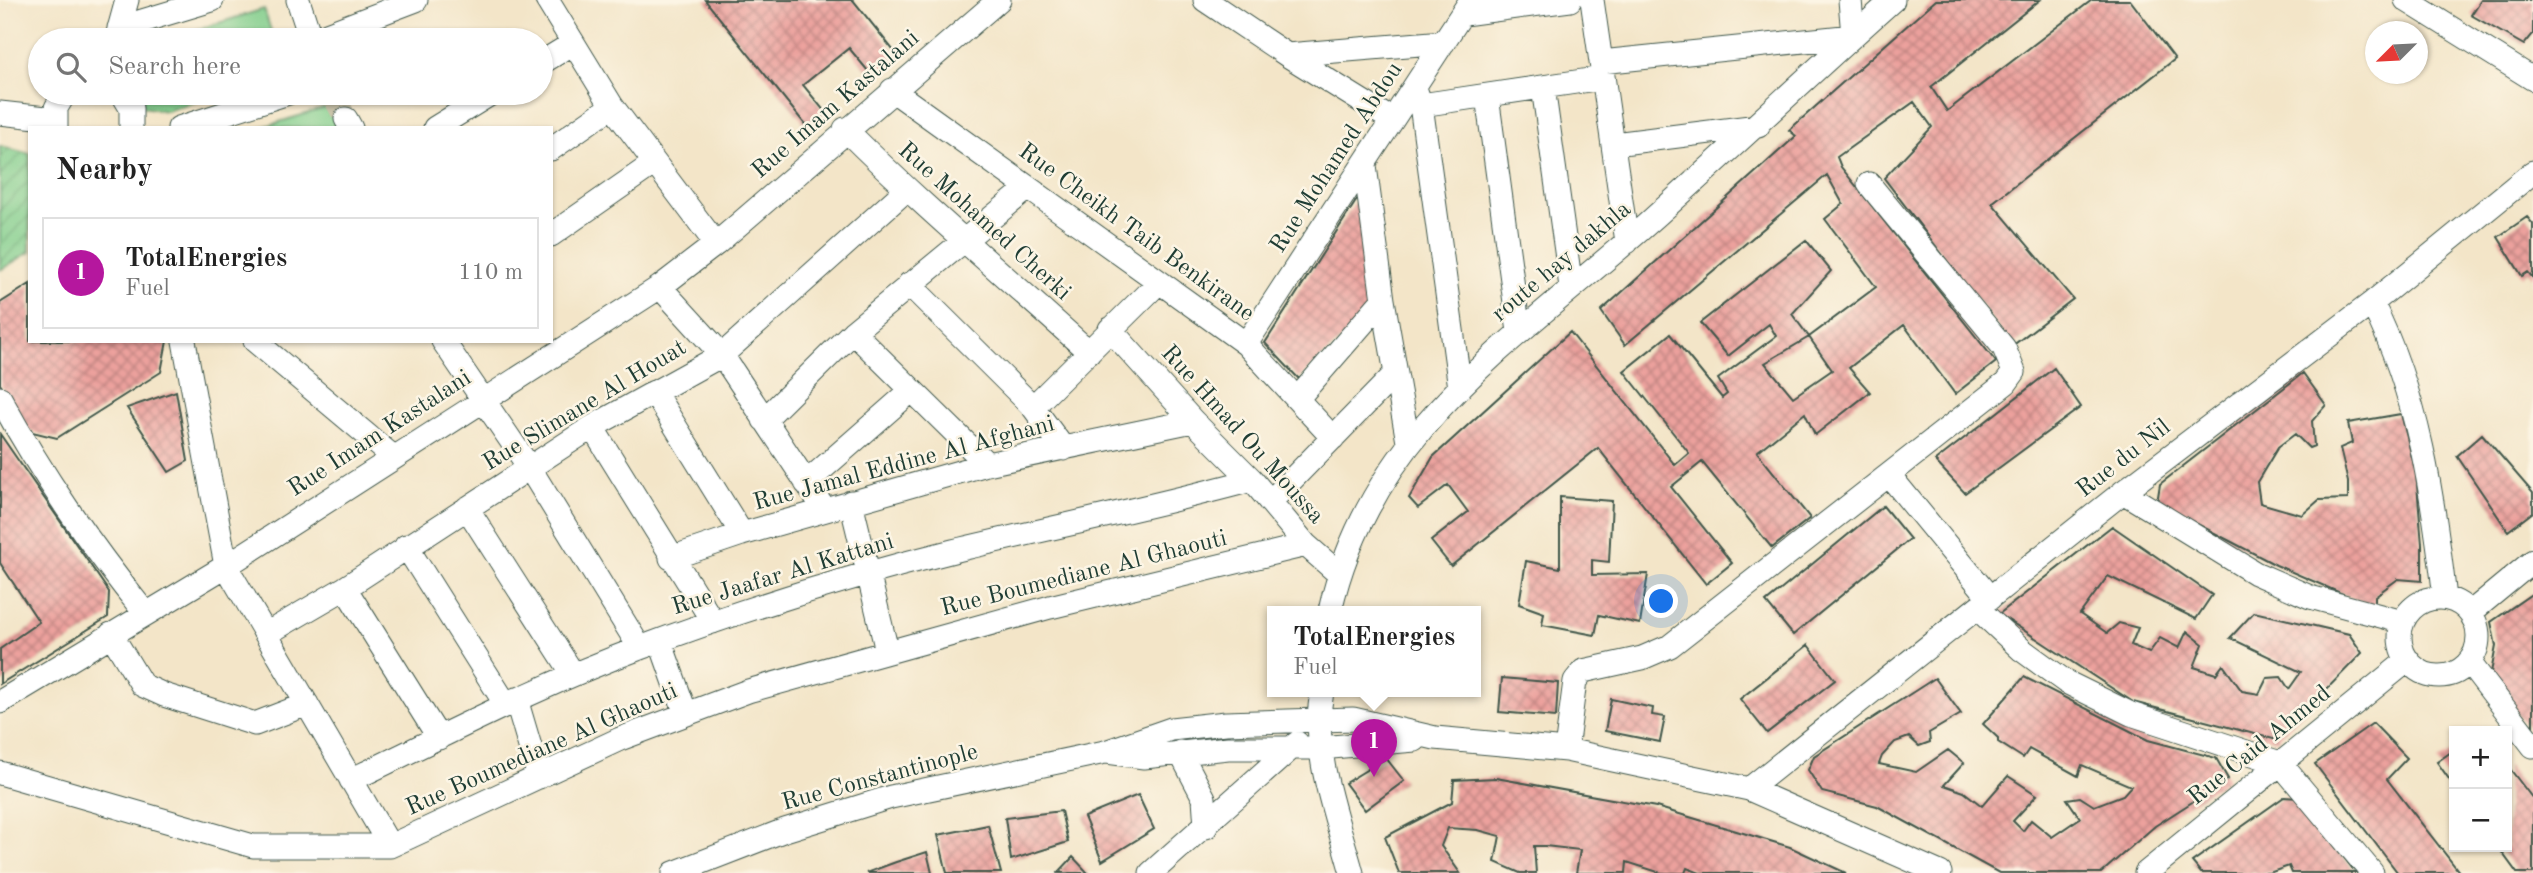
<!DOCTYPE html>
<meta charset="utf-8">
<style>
body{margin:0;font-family:"Old Standard TT",serif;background:#f6f6f6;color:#222}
.controls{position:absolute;right:21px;bottom:21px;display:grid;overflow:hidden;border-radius:0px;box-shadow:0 2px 5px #0004}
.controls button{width:63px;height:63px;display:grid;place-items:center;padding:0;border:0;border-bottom:2px solid #e0e0e0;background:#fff;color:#222;font:35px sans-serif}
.compass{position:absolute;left:2365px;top:21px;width:63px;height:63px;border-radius:50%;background:#fff;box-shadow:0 2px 5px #0004;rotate:246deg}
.you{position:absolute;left:1662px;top:602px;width:24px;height:24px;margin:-18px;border:5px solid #fff;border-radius:50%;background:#1a73e8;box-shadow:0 0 0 10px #1a73e833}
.badge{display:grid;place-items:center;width:46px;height:46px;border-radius:50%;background:#b5179e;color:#fff;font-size:23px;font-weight:700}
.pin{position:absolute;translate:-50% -58px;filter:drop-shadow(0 2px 4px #0008)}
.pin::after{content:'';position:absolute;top:37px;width:24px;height:21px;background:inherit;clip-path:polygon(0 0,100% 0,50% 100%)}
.popup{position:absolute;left:1267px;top:606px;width:214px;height:91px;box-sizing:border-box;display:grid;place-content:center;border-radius:0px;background:#fff;filter:drop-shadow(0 2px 5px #0005);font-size:23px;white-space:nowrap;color:#767676}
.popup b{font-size:26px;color:#222}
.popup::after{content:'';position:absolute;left:50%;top:100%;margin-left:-14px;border:14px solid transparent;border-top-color:#fff}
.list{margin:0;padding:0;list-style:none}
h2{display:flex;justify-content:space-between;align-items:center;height:91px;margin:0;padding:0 28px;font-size:30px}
h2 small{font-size:23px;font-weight:400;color:#767676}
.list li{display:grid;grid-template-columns:46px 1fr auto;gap:21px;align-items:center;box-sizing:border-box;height:112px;margin:0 14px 14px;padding:0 14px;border:2px solid #e0e0e0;border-radius:0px}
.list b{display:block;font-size:26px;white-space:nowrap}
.list p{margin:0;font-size:23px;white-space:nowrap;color:#767676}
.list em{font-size:23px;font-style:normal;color:#767676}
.icon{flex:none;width:38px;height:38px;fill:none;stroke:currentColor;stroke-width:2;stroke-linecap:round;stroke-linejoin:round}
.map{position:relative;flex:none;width:2533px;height:873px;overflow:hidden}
.search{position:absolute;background:#fff;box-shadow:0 2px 5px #0004;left:28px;top:28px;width:525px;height:77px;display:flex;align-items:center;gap:18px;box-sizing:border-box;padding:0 24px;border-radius:38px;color:#767676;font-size:26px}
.panel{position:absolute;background:#fff;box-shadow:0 2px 5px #0004;left:28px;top:126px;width:525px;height:217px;border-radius:0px}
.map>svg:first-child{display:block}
.green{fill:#80cd8b;stroke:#508560;stroke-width:2}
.garden{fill:url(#garden-furrows);stroke:#508560;stroke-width:2}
.building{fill:url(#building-cross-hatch)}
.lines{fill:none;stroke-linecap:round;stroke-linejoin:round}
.minor-tunnel{stroke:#c9c3aa;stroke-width:23;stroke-dasharray:23 11;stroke-linecap:butt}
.minor-casing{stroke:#3f564a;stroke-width:25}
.minor{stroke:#fff;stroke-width:23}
.labels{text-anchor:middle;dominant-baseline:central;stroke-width:5;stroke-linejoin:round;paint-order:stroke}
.street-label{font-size:24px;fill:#1f3d34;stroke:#fcf5e5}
</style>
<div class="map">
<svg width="2533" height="873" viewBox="0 0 2533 873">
<defs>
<pattern id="garden-furrows" width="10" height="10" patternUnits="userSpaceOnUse" patternTransform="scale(1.75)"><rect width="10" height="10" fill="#80cd8b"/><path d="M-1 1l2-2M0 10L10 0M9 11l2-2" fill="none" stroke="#68a872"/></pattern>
<pattern id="building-cross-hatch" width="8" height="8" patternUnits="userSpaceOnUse" patternTransform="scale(1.75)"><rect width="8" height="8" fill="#eca19d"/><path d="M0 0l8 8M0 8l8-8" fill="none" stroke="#bf8481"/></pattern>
</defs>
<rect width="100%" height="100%" fill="#fcf5e5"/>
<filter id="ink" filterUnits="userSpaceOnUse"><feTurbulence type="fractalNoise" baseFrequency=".0143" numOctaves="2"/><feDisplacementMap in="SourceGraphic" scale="14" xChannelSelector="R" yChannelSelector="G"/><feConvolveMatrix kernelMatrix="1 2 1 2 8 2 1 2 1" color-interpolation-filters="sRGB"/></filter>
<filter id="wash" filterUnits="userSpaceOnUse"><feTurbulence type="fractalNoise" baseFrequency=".00686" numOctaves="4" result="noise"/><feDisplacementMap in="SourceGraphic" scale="28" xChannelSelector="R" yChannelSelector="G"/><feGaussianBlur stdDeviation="1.57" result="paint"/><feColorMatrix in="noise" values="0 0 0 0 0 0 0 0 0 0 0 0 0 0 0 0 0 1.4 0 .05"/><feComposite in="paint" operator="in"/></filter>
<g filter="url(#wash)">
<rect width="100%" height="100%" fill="#f3e5c8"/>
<path class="green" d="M264,9L274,40H163Z
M139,93H223L166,111L144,107Z
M334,105L342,128H260Z"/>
<path class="garden" d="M0,146L30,154V252L0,270Z"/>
<g id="blocks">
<path class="building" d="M705,0H853L898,56L873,77L849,48L803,85L826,113L808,128Z
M1936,0H2040L1931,87L1947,111L2092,0H2130L2175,59L1992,203L2073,299L2012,346L1884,178L1932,127L1914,102L1837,157L1841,167L1996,362L1955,394L1904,325L1849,368L1870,392L1815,435L1805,413L1757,452L1810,518L1772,548L1702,462L1671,487L1732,563L1706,584L1598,448L1451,566L1431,541L1468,512L1448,485L1418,508L1409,498L1433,457L1570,332L1675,465L1689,453L1624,371L1670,334L1722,398L1727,394L1718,379L1776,336L1769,324L1728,356L1700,323L1806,240L1831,271L1792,314L1809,337L1765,363L1793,397L1832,370L1809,337L1876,287L1825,219L1843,204L1827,175L1625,345L1601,311L1796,136L1789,130Z
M2481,0H2533V34L2524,45L2471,15Z
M1358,198L1383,300L1299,379L1265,343Z
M2527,217L2533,224V278L2528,272L2522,276L2498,237Z
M30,284V341H167L161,372L57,438L28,431L0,384V303Z
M2054,368L2081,407L1965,493L1935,461Z
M2303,373L2326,405L2312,421L2314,446L2309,448L2295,434L2278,447L2257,482L2260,503L2302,515L2319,500L2348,499V482L2340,448L2352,443L2348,423L2401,414L2416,473L2422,544V581L2398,579L2375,596V608L2276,565L2157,503L2160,484Z
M176,391L188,461L169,472L127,408Z
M0,434L109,592L108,617L0,684V649L39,622L0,563Z
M2482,434L2533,493V512L2508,531L2457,456Z
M1560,497L1612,501L1609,562L1592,560V575L1648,574L1640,624L1599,615L1595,635L1542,625L1544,613L1519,604L1526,561L1560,568Z
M1883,506L1910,539L1793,635L1766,602Z
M2112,526L2212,595L2196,619L2108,576L2080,614L2107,633L2119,623L2138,628L2131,645L2149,653L2160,638L2179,648L2187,631L2203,644L2194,667L2216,674L2223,665L2242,691L2259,694L2267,678L2281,677L2289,689L2301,672L2230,638L2254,612L2349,634L2362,653L2277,740L2133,702L1999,614Z
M2533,593V735L2490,678L2496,646L2491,622Z
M1808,645L1835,680L1767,733L1740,699Z
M2024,677L2148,740L2216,758L2228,779L2155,826L2101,873H1999L1877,806L1822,792L1808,770L1814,756L1935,678L1961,714L1929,733L1930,742L1919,746L1909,737L1895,742L1882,756L1879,764L1916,772L1948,750L1964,763L1944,785L1964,792L1982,806L2008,776L2037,795L2013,821L2023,831L2031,820L2052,837L2080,818L2067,799L2080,797L2094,806L2123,795L2131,786L2082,765L2078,776L2029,749L2023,758L1998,742V738L1983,724Z
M1502,678L1558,683L1556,717L1499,712Z
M1611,699L1653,708L1652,715L1665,717L1660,742L1605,731Z
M2373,723L2407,758L2387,779L2460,873H2398L2315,764Z
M2454,750V786L2437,762Z
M1386,758L1404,781L1365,810L1345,783Z
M2507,765L2533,799V873H2517L2498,847H2507Z
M1496,778L1656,807L1790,847L1846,873H1700L1687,868L1685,873H1661L1627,862L1626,873H1576L1580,850L1545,846H1534L1536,873H1520L1495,862L1500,836L1478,830L1448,828L1441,846L1460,873H1399L1385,837L1452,802L1454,780Z
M1138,795L1154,829L1102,861L1084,817Z
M2284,797L2297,798L2356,873H2292L2289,866L2269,873H2201L2192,862Z
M1061,811L1068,842L1011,860L1005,818Z
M988,825L1001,873H947L938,835Z
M927,852L932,873H866L896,862Z
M1073,857L1088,873H1058Z"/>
</g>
</g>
<g filter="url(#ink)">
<use href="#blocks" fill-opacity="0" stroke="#3f564a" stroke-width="2"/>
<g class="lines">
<path class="minor-tunnel" d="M332,93L346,119"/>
<g class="minor-casing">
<path id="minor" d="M298,0L311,40
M547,0L612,106L716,244
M1205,0L1287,55L1392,120
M1592,0L1627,242
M1850,0L1853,36
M2406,0L2533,79
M1464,14L1570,0
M119,28L212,0
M116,40L127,0
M311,40L416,0
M1287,55L1444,42
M1601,62L1853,36
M541,63L572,44
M1543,87L1571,287
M1415,88L1421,105L1460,388
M892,90L1246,344L1333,438
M122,93L131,108V128
M1487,96L1519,332
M1421,105L1603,78
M0,113L55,119
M346,119L351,128
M56,128V108L65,93
M179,128L288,93
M435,128L492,93
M845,129C923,207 1008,278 1089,352
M1614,144L1758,126
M551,149L612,106
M1365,166L1383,300L1408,442
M551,235L653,164
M909,284L1033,407L1064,449
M660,287L722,355L824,509
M2372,303C2419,397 2433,495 2445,598
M1110,329L1193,421L1252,480L1306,545L1338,573
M853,332L987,464
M184,341L226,566L390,846
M255,341L392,456
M443,341L529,467L640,648
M1246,344L1471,0
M654,392L742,534
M0,398C43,477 89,543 145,613
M1298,398L1383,300
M1033,407L1159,282
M764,420L853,332L1028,188
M592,427L713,622
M1889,475L1990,598
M806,483L912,390
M2123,492L2255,573L2310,597L2403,622
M851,502L887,651
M1270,502L1395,374
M467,508L573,674
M406,546L505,703
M671,558L742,534L987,464L1193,421
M345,588L439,738
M2400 637a39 39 0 1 1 78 0a39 39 0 1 1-78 0Z
M1977,608L2022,650L2066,682L2131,714L2280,763L2372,873
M1330,611C1370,430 1516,340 1646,225C1729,151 1810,74 1893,0
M2470,613L2533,561
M111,634L142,685L164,695L255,724L307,704
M266,634L345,588L592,427L722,355L906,190
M660,641L686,714
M2469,662L2533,746
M1322,691C1311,753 1336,814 1352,873
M516,699L539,777
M0,702L226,566L660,287L716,244L999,0
M1566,750L1575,681L1583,671L1642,658L1670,646L2006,383L2014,372L2004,348L1869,184
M1107,752L1144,757L1228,748H1320L1415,740
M1180,752L1204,798L1206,827
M0,773L253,846H390L620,739L748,691L1050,607L1306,545
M351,780C447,734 540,685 640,648C741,610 848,577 953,551C1053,527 1153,507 1252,480
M1749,789L2123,492L2372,303L2533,172
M674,873L785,830L891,797L1105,752L1171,729L1226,723L1353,719L1435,738L1566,750L1749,789L1940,873
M1151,873L1297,743
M2146,873L2408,660"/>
</g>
<use href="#minor" class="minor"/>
</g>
</g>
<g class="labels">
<g class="street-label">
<text transform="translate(836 105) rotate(-41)">Rue Imam Kastalani</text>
<text transform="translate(1337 158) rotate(-57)">Rue Mohamed Abdou</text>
<text transform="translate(984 222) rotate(42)">Rue Mohamed Cherki</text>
<text transform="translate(1136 233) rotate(36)">Rue Cheikh Taib Benkirane</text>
<text transform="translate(1562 262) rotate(-40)">route hay dakhla</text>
<text transform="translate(585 406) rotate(-31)">Rue Slimane Al Houat</text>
<text transform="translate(380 434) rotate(-33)">Rue Imam Kastalani</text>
<text transform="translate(1242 435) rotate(48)">Rue Hmad Ou Moussa</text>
<text transform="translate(2124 459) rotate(-38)">Rue du Nil</text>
<text transform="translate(904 464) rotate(-15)">Rue Jamal Eddine Al Afghani</text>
<text transform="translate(1084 574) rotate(-14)">Rue Boumediane Al Ghaouti</text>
<text transform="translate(783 575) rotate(-17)">Rue Jaafar Al Kattani</text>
<text transform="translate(2260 746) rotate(-39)">Rue Caid Ahmed</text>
<text transform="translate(542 750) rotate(-24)">Rue Boumediane Al Ghaouti</text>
<text transform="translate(880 778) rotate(-15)">Rue Constantinople</text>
</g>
</g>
</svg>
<div class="controls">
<button>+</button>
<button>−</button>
</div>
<svg class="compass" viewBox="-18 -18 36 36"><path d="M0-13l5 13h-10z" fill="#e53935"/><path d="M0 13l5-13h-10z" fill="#767676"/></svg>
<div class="you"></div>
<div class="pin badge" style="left:1374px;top:777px">1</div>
<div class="popup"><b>TotalEnergies</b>Fuel</div>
<div class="search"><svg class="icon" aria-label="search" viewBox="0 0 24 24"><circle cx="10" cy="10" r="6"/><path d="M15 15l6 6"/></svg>Search here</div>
<section class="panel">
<h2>Nearby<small></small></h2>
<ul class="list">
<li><span class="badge">1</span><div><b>TotalEnergies</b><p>Fuel</p></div><em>110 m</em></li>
</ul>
</section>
</div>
